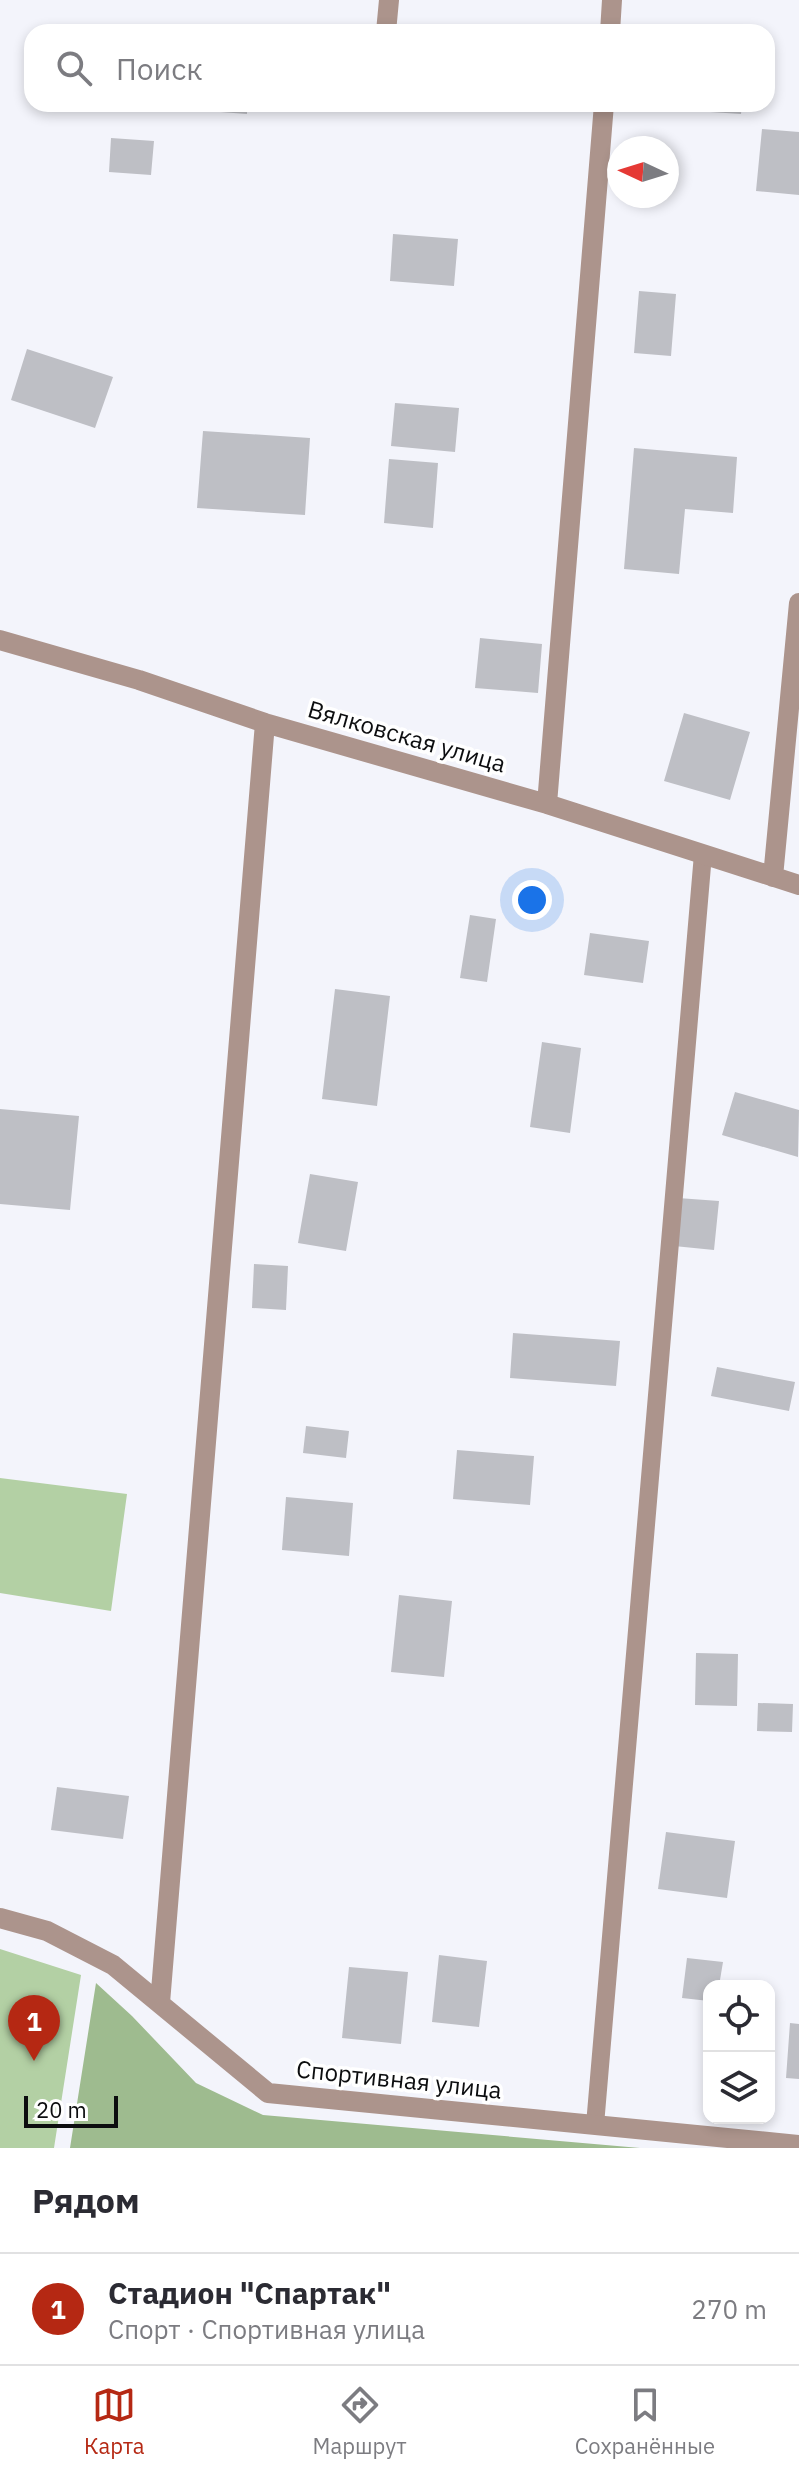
<!DOCTYPE html>
<html lang="ru">
<meta charset="utf-8">
<style>
body{margin:0;font-family:"IBM Plex Sans",sans-serif;background:#f7f7f7;color:#2b2b33}
.controls{position:absolute;right:24px;bottom:24px;display:grid;overflow:hidden;border-radius:16px;box-shadow:0 4px 12px #0003}
.controls button{width:72px;height:72px;display:grid;place-items:center;padding:0;border:0;border-bottom:2px solid #e1e1e2;background:#fff;color:#2b2b33;font:40px sans-serif}
.compass{position:absolute;left:607px;top:136px;width:72px;height:72px;border-radius:50%;background:#fff;box-shadow:0 4px 12px #0003;rotate:274deg}
.scale{position:absolute;left:24px;bottom:20px;width:94px;box-sizing:border-box;padding-left:8px;border:4px solid #0c0d0f;border-top:0;font-size:22px;line-height:28px;white-space:nowrap;color:#0c0d0f;-webkit-text-stroke:6px #fff;paint-order:stroke}
.you{position:absolute;left:532px;top:900px;width:28px;height:28px;margin:-20px;border:6px solid #fff;border-radius:50%;background:#1a73e8;box-shadow:0 0 0 12px #1a73e833}
.badge{display:grid;place-items:center;width:52px;height:52px;border-radius:50%;background:#b52813;color:#fff;font-size:26px;font-weight:700}
.pin{position:absolute;translate:-50% -66px;filter:drop-shadow(0 2px 4px #0008)}
.pin::after{content:'';position:absolute;top:42px;width:28px;height:24px;background:inherit;clip-path:polygon(0 0,100% 0,50% 100%)}
.list{margin:0;padding:0;list-style:none}
h2{display:flex;justify-content:space-between;align-items:center;height:104px;margin:0;padding:0 32px;font-size:34px}
h2 small{font-size:26px;font-weight:400;color:#7c7c81}
.list li{display:grid;grid-template-columns:52px 1fr auto;gap:24px;align-items:center;box-sizing:border-box;height:112px;padding:0 32px;border-top:2px solid #e1e1e2}
.list b{display:block;font-size:30px;white-space:nowrap}
.list p{margin:0;font-size:26px;white-space:nowrap;color:#7c7c81}
.list em{font-size:26px;font-style:normal;color:#7c7c81}
.icon{flex:none;width:44px;height:44px;fill:none;stroke:currentColor;stroke-width:2;stroke-linecap:round;stroke-linejoin:round}
.map{position:relative;flex:none;width:799px;height:2148px;overflow:hidden}
.search{position:absolute;background:#fff;box-shadow:0 4px 12px #0003;left:24px;right:24px;top:24px;height:88px;display:flex;align-items:center;gap:20px;box-sizing:border-box;padding:0 28px;border-radius:24px;color:#7c7c81;font-size:30px}
.sheet{height:216px;background:#fff}
nav{display:flex;justify-content:space-around;align-items:center;box-sizing:border-box;height:112px;border-top:2px solid #e1e1e2;background:#fff;font-size:22px;color:#7c7c81}
nav a{display:grid;justify-items:center;gap:4px}
nav .on{color:#b52813}
.map>svg:first-child{display:block}
.green{fill:#b3d0a4}
.forest{fill:#9ebb8f}
.building{fill:#bebfc5}
.lines{fill:none;stroke-linecap:round;stroke-linejoin:round}
.lane{stroke:#ac948c;stroke-width:18}
.street{stroke:#ac948c;stroke-width:20}
.labels{text-anchor:middle;dominant-baseline:central;stroke-width:7;stroke-linejoin:round;paint-order:stroke}
.street-label{font-size:24px;fill:#0c0d0f;stroke:#fff}
</style>
<div class="map">
<svg width="799" height="2148" viewBox="0 0 799 2148">
<rect width="100%" height="100%" fill="#f3f4fb"/>
<path class="green" d="M0,1478L127,1494L111,1611L0,1593Z
M0,1949L81,1975L54,2148H0Z"/>
<path class="forest" d="M96,1983L132,2016L196,2083L263,2115L640,2148H70Z"/>
<path class="building" d="M207,104H247V114L207,111Z
M696,104H742L741,114L695,111Z
M762,129L799,132V195L756,191Z
M111,138L154,141L151,175L109,172Z
M393,234L458,239L454,286L390,281Z
M639,291L676,294L671,356L634,353Z
M27,349L113,377L95,428L11,400Z
M395,403L459,408L455,452L391,446Z
M203,431L310,438L305,515L197,508Z
M634,448L737,457L733,513L685,509L679,574L624,569Z
M389,459L438,463L433,528L384,523Z
M480,638L542,644L538,693L475,688Z
M684,713L750,732L730,800L664,781Z
M470,915L496,919L487,982L460,978Z
M590,933L649,941L643,983L584,975Z
M335,989L390,996L377,1106L322,1099Z
M542,1042L581,1048L570,1133L530,1127Z
M735,1092L799,1110L798,1157L722,1135Z
M0,1109L79,1116L70,1210L0,1204Z
M310,1174L358,1182L346,1251L298,1243Z
M678,1198L719,1201L714,1250L674,1246Z
M254,1264L288,1266L286,1310L252,1308Z
M513,1333L620,1341L616,1386L510,1378Z
M717,1367L795,1382L789,1411L711,1396Z
M306,1426L349,1431L346,1458L303,1453Z
M457,1450L534,1456L530,1505L453,1499Z
M286,1497L353,1503L349,1556L282,1550Z
M399,1595L452,1601L444,1677L391,1672Z
M696,1653L738,1654L737,1706L695,1705Z
M758,1703L793,1704L792,1732L757,1731Z
M57,1787L129,1796L123,1839L51,1830Z
M666,1832L735,1841L727,1898L658,1889Z
M439,1955L487,1961L479,2027L432,2022Z
M687,1958L723,1962L719,1986H709V2001L682,1998Z
M349,1967L408,1972L401,2044L342,2038Z
M790,2023L799,2024V2079L786,2078Z"/>
<g class="lines">
<path class="lane" d="M595,2125L703,854"/>
<path class="street" d="M386,32L389,0
M610,32L612,0
M0,640L139,680L265,723L547,804L799,885
M547,804L604,104
M773,877L799,603
M0,1918L47,1931L113,1965L268,2093L799,2145
M160,2003L265,723"/>
</g>
<g class="labels">
<g class="street-label">
<text transform="translate(407 736) rotate(16)">Вялковская улица</text>
<text transform="translate(399 2079) rotate(6)">Спортивная улица</text>
</g>
</g>
</svg>
<div class="controls">
<button><svg class="icon" aria-label="locate" viewBox="0 0 24 24"><circle cx="12" cy="12" r="6"/><path d="M12 2v4M12 18v4M2 12h4M18 12h4"/></svg></button>
<button><svg class="icon" aria-label="layers" viewBox="0 0 24 24"><path d="M12 4l9 5-9 5-9-5zM3 14l9 5 9-5"/></svg></button>
</div>
<svg class="compass" viewBox="-18 -18 36 36"><path d="M0-13l5 13h-10z" fill="#e53935"/><path d="M0 13l5-13h-10z" fill="#7c7c81"/></svg>
<div class="scale">20 m</div>
<div class="you"></div>
<div class="pin badge" style="left:34px;top:2061px">1</div>
<div class="search"><svg class="icon" aria-label="search" viewBox="0 0 24 24"><circle cx="10" cy="10" r="6"/><path d="M15 15l6 6"/></svg>Поиск</div>
</div>
<section class="sheet">
<h2>Рядом<small></small></h2>
<ul class="list">
<li><span class="badge">1</span><div><b>Стадион &quot;Спартак&quot;</b><p>Спорт · Спортивная улица</p></div><em>270 m</em></li>
</ul>
</section>
<nav>
<a class="on"><svg class="icon" aria-label="map" viewBox="0 0 24 24"><path d="M3 6l6-2 6 2 6-2v14l-6 2-6-2-6 2zM9 4v14M15 6v14"/></svg>Карта</a>
<a><svg class="icon" aria-label="directions" viewBox="0 0 24 24"><path d="M12 3l9 9-9 9-9-9zM9 14v-3h6M13 9l2 2-2 2"/></svg>Маршрут</a>
<a><svg class="icon" aria-label="saved" viewBox="0 0 24 24"><path d="M7 4h10v16l-5-4-5 4z"/></svg>Сохранённые</a>
</nav>
